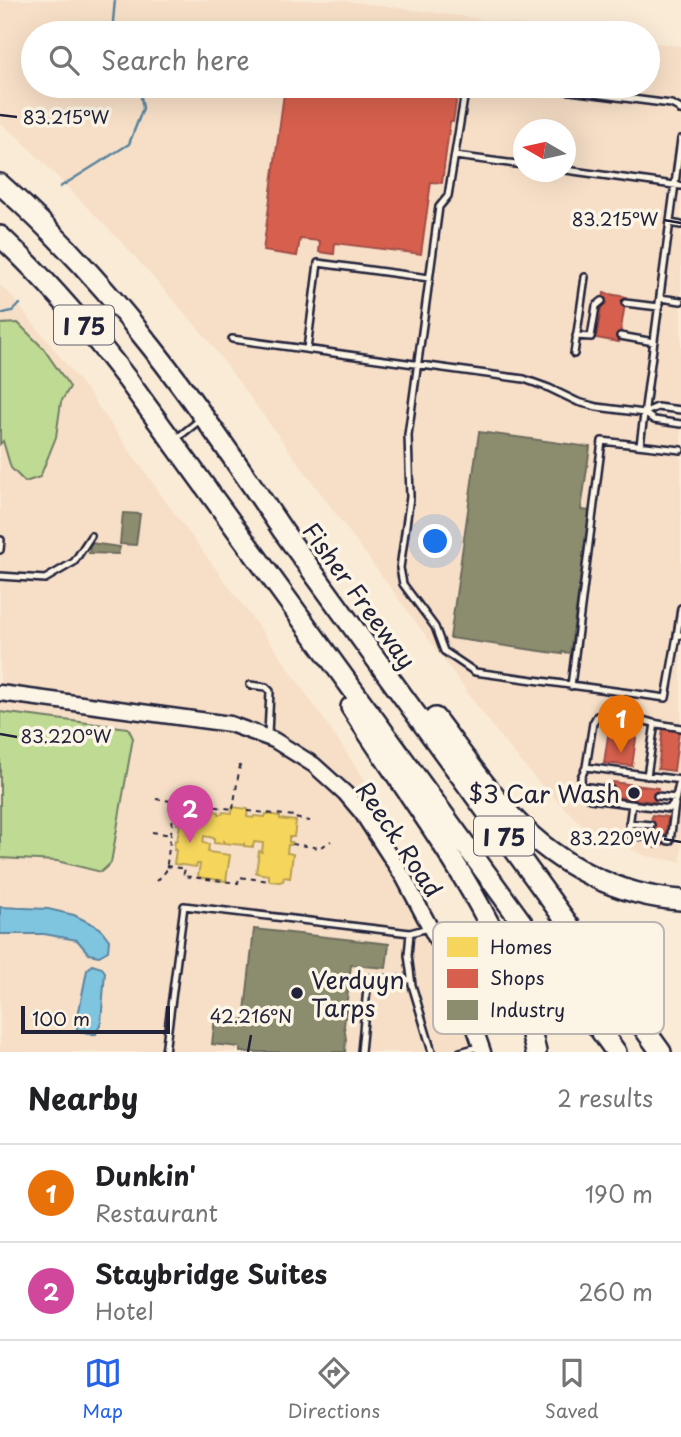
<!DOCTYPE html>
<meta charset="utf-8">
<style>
body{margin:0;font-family:"Playpen Sans",sans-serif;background:#f6f6f6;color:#202124}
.compass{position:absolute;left:513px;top:119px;width:63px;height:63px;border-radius:50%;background:#fff;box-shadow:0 7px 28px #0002;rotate:279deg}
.scale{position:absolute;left:21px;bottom:18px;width:149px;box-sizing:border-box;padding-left:7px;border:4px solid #22223b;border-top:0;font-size:19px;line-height:24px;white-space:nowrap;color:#22223b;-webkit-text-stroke:5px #fcf5e5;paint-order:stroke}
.you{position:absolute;left:436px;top:542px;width:24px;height:24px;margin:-18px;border:5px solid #fff;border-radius:50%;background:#1a73e8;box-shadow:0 0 0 10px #1a73e833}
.badge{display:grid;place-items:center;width:46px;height:46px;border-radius:50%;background:#2563eb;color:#fff;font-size:23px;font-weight:700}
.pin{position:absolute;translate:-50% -58px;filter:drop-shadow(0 2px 4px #0008)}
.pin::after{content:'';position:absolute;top:37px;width:24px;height:21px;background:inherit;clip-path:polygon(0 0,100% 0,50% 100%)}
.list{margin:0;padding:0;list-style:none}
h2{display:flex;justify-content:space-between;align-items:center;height:91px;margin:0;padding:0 28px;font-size:30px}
h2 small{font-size:23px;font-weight:400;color:#757577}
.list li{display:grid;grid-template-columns:46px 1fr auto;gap:21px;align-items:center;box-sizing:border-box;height:98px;padding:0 28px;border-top:2px solid #e0e0e0}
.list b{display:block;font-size:26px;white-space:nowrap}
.list p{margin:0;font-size:23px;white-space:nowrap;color:#757577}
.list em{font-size:23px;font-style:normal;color:#757577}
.icon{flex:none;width:38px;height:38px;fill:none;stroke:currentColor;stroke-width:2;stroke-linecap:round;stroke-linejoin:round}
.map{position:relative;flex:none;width:681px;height:1052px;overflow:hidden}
.search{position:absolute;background:#fff;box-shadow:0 7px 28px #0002;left:21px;right:21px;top:21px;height:77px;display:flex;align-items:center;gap:18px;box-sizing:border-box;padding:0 24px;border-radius:38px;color:#757577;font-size:26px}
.sheet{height:287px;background:#fff}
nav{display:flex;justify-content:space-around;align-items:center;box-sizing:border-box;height:98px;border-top:2px solid #e0e0e0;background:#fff;font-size:19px;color:#757577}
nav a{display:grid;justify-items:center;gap:4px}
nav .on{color:#2563eb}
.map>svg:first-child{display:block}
.built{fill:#f7dfc7;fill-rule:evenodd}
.green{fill:#bfda92;stroke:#707e66;stroke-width:2}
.water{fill:#80c5e0;stroke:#5a849e;stroke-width:2}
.homes{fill:#f6d55c;stroke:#b69f52;stroke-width:2}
.shops{fill:#d6604d;stroke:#a04d48;stroke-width:2}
.industry{fill:#8c8c6e;stroke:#6c6c5f;stroke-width:2}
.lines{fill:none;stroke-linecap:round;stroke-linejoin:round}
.stream{stroke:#5a849e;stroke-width:2.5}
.service-casing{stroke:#22223b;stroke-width:10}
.tertiary-casing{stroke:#22223b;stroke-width:19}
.motorway-casing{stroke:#22223b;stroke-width:24}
.path{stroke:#22223b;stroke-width:2;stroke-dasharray:5 5;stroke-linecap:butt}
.service{stroke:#fcf5e5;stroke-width:5}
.tertiary{stroke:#fcf5e5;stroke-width:14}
.motorway{stroke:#fcf5e5;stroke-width:19}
.ticks{fill:none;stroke:#22223b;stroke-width:2.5}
.poi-dot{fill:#22223b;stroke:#fcf5e5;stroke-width:2.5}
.labels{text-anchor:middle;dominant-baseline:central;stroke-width:7;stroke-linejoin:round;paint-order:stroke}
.shield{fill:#fcf5e5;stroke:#63616e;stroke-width:2}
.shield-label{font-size:23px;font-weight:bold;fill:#22223b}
.street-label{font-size:24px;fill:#22223b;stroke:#fcf5e5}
.poi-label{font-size:24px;fill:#22223b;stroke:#fcf5e5;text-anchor:end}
.key{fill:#fcf5e5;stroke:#bbb6b2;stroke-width:2}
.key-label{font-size:19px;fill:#22223b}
.ticks-label{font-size:18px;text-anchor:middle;fill:#22223b;stroke:#fcf5e5;stroke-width:7;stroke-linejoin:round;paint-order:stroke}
</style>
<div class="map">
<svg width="681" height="1052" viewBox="0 0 681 1052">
<rect width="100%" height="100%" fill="#faebd7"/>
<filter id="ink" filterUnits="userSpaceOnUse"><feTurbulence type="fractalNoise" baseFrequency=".0143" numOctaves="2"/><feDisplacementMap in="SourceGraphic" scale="14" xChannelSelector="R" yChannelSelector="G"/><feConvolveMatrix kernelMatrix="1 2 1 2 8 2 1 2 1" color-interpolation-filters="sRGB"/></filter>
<g filter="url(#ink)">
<path class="built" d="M0,0H339L584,33H33V86H648V42L681,46V410L657,407L645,413L654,420L681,424V862L646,856L590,833L539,783L501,738L204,335L126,247L19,138L0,123ZM524,130H566V172H524Z
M0,285L10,294L89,393L167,503L279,654L370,787L362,813L431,927L483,1052H0Z"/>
<path class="green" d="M18,323L43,348L70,387L61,402L56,437L40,477L25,482L11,468L3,441L0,444V324Z
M0,712L128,728L133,738L111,863L101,872L57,861L0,858Z"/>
<path class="water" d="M0,907L48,909L74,915L100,928L109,940L108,951L99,956L89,954L77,940L44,934H0Z
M92,965L102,968L105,972L101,1023L96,1034H87L77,1030V1021L87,970Z"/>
<path class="homes" d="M195,805L209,807V810L219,812V814H222L223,812L232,813L233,807L248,809L247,817L253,818L254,816L265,817L266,814L280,816V819L296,821L294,837H289V842H292L291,845H288L287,853L293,854L290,878L284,877L283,881L279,882L270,881L269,880V875L256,873L259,851L262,852L263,843L254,842L253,847L244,846V844L243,845L224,843L223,840V844L214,843V838L204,836L203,843L209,844L208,852L230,855L226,881L198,877L200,864H197L196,867L174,864L176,850H174L175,840H177L180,824H177L179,806L193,808L194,811Z"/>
<path class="shops" d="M285,86H455L454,95L457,96L453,122H450L442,183L431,182L421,254L335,243L334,254L319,252L320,241L300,239L297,256L263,251Z
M604,293L626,297L619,342L596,338Z
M610,722L638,725L632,766L604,763Z
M663,728L679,731L674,771L658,769Z
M613,782L658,788L656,802L610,796Z
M652,815L668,817L664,845L655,848L649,842Z"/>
<path class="industry" d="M479,432L590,447L581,510L590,511L570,653L562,652V654L450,638Z
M123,513L140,514L136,545L120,544Z
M91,543L120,547L118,554L89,553Z
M254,929L389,944L386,968L351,965L344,1026L346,1039L345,1052H240V1047L212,1044L215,1017L244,1020Z"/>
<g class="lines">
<path class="stream" d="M115,0L113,21L116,33
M60,187L129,144L143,108L139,86
M0,314L12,311L20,304"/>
<g class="service-casing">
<path id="service" d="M466,86L448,196L439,207L408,435L410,497L400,568L403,584L435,627L444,651L475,672L666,698L677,636L681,635
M532,86L671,104L679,108L681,111
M455,156L524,165
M566,170L681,186
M670,223L681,225
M660,298L681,301
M625,303L659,307
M576,336L591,337L596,306L602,301
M620,336L654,342
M232,339L524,379L549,388L578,402L597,407L644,413
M307,349L318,263L429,278
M574,354L585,277
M681,410L657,407L644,413L654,420L681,424
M176,439L201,419
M640,445L681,139
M0,550L1,540
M0,576L45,579L74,562L91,536
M677,636L681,608
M250,685L266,687L270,691L268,735
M571,686L602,441L681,450
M586,767L681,780
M647,776L655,723
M680,780L675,801L669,809L590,799L582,793L581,777L586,767L593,723L597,716C617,710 634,718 653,723C662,725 672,726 681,728
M581,786L611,790
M657,796L676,798
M632,804L628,834L649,838
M629,823L651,825
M629,829L650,832
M665,840L670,841L675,804
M410,933L408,955L412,985L432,1052
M165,1052L184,906L410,933L428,928
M361,1052L368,978L411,980
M460,1052L478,1047"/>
</g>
<g class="tertiary-casing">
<path id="tertiary" d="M0,693L230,724L274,740L314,765L345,793L362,813L404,878L458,980L483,1052"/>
</g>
<g class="motorway-casing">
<path id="motorway" d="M0,184C113,283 200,408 283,531L661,1052
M0,236C47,280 88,328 127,379L616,1052
M351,707C421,816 510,923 536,1052
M435,718C461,752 486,789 515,820C558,865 618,896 681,900"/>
</g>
<path class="path" d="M156,799L233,809
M233,809L240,765
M248,811L294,816V818L310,821
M152,832L171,835
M292,844L320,848L331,841
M166,866L185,869L183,876L238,883L239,877L270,881
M157,881L166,871L175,802"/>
<use href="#service" class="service"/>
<use href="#tertiary" class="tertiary"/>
<use href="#motorway" class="motorway"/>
</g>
</g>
<path class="ticks" d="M0,115L17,117M664,220L681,223M0,734L17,737M664,839L681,842M248,1052L251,1035"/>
<g class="poi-dot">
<circle cx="634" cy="793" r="7"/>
<circle cx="297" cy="993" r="7"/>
</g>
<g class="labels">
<g class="shield">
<rect x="54" y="305.5" width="60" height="39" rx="5"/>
<rect x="474" y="816.5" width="60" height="39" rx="5"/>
</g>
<g class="shield-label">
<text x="84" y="325">I 75</text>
<text x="504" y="836">I 75</text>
</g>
<g class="street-label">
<text transform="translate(360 595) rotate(54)">Fisher Freeway</text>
<text transform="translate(400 839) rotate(56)">Reeck Road</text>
</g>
<g class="poi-label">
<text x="620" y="793">$3 Car Wash</text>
<text x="311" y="979" text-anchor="start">Verduyn<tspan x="311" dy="28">Tarps</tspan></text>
</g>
</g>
<rect x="433" y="922" width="231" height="112" rx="10" class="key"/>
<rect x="447" y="937" width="31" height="20" fill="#f6d55c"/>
<rect x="447" y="969" width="31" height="19" fill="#d6604d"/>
<rect x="447" y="1000" width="31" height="20" fill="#8c8c6e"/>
<g class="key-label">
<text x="490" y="954">Homes</text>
<text x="490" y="985">Shops</text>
<text x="490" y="1017">Industry</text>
</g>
<g class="ticks-label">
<text x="66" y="124">83.215°W</text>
<text x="615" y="226">83.215°W</text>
<text x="66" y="743">83.220°W</text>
<text x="615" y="845">83.220°W</text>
<text x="251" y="1023">42.216°N</text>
</g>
</svg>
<svg class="compass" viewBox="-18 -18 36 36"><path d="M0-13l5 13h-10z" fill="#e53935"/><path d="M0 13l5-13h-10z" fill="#757577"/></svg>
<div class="scale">100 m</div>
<div class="you"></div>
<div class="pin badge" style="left:621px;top:753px;background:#e8710a">1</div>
<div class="pin badge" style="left:190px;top:843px;background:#d1479c">2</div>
<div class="search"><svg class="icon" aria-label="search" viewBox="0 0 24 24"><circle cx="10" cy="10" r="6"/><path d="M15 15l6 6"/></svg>Search here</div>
</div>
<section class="sheet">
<h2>Nearby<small>2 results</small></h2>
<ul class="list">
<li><span class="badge" style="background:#e8710a">1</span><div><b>Dunkin'</b><p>Restaurant</p></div><em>190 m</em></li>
<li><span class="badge" style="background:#d1479c">2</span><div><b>Staybridge Suites</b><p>Hotel</p></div><em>260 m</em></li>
</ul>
</section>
<nav>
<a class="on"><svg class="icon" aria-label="map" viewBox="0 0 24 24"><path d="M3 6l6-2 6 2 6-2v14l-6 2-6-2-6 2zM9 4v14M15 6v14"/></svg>Map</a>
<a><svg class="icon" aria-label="directions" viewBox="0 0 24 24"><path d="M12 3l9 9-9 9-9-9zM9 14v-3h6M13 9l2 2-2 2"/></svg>Directions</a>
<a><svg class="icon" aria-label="saved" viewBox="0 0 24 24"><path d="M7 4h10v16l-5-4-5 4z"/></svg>Saved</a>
</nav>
